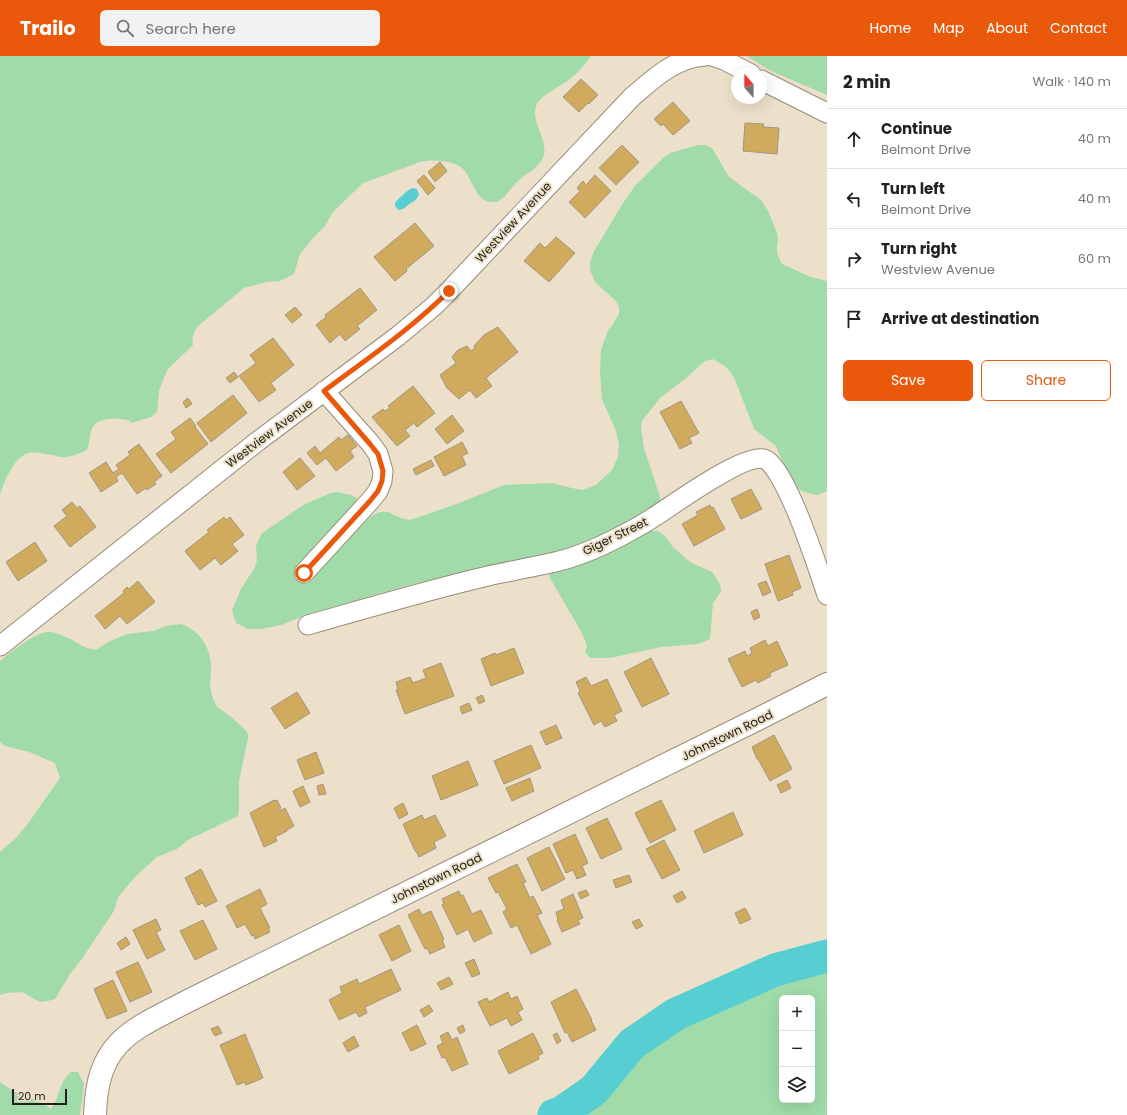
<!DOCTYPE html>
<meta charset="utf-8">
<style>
body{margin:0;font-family:Poppins,sans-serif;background:#f2f2f2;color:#222}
.controls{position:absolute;right:12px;bottom:12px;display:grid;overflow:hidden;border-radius:6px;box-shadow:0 4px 16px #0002}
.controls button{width:36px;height:36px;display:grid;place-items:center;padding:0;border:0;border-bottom:1px solid #e0e0e0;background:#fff;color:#222;font:20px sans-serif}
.compass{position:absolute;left:731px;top:12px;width:36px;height:36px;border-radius:50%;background:#fff;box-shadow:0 4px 16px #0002;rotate:339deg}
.scale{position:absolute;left:12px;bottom:10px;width:55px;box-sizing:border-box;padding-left:4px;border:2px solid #252118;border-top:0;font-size:11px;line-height:14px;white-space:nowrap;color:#252118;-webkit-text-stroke:3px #ece0ca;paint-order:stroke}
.stop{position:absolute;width:12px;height:12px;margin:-9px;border:3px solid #ea580c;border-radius:50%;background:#fff}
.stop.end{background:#ea580c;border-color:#fff;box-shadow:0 1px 4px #0008}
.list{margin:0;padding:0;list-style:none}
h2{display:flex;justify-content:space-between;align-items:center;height:52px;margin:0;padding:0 16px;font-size:17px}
h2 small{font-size:13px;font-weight:400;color:#767676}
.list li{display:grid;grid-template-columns:26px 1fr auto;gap:12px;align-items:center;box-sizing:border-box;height:60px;padding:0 16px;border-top:1px solid #e0e0e0}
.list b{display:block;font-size:15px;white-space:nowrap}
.list p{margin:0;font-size:13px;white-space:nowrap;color:#767676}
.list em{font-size:13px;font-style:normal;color:#767676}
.actions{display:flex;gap:8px;padding:12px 16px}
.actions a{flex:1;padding:9px 0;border:1px solid #ea580c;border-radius:6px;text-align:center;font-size:14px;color:#ea580c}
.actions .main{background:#ea580c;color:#fff}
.icon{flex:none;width:22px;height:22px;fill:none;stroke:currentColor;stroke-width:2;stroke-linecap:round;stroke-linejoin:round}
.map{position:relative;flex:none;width:827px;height:1059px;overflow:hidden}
header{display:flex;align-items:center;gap:24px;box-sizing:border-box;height:56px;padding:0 20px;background:#ea580c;color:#fff}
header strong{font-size:19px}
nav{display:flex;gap:22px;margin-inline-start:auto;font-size:14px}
.search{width:280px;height:36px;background:#f2f2f2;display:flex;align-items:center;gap:10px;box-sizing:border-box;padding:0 14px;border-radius:6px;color:#767676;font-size:15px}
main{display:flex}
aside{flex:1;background:#fff}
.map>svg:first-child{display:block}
.green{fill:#a1dba9;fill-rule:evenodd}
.water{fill:#57ced1}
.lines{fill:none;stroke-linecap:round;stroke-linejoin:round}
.river{stroke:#57ced1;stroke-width:33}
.building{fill:#d1ab5d;stroke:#a19681}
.street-casing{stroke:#978c78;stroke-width:21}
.secondary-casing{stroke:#978c78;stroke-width:24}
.street{stroke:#fff;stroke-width:19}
.secondary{stroke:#fff;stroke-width:22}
.route{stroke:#ea580c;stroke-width:5}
.labels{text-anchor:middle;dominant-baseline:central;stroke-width:4;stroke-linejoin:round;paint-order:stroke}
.street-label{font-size:12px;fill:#252118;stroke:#ece0ca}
</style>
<header>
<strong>Trailo</strong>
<div class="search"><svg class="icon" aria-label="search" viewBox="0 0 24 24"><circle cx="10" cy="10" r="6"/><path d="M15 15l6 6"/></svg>Search here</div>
<nav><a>Home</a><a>Map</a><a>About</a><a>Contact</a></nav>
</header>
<main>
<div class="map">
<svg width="827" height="1059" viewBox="0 0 827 1059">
<rect width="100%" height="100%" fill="#ece0ca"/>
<path class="green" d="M0,0H591C585,8 579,16 571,22C562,30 541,39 537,48C528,66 552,86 542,104C536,114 523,119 515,128C509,134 504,145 495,146C475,148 473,122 463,113C454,104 431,103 420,106L363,127L333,156L325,170L314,181L300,198L294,218L280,225L266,226L244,232L198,270C193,277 192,281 193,289L167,314L159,335L157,356L151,361L131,367L130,365C118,361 95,360 91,375C89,382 90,387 87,394C81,397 73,400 66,401C60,402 52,398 45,398C40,397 34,396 29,397C14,400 4,426 0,439Z
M747,0H827V39L771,15Z
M698,89H705L712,92L729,121L761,144L768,155L777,177L778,183L777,190V197L782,208L811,221L827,225V435L817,439L804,436L792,429L789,423L776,390L754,373L734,321L726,311L713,303L705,305L685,323L660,342L642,365L641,371L644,392L660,441L659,447L623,472L603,478L550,499L420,526L370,540L336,552L311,557L281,569L261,573H248L236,567L232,554L241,533L255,511L257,504L256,489L262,477L305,448L331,437L337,436L351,439L357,442L365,465C390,446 387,461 410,464L454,449L504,429L553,427L567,431L582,434L596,429L612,414L618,401L619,389L616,375L602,343L600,317L601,294L608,274L612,270L619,258V251L616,245L595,226L590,214V207L593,197L623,147L635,130L663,102L670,97Z
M651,475H658L664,479L673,491L690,506L712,516L720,528L721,536L713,547L710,583L698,588L661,591L610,602H590L585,596L587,590L582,577L551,524L549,518L555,514Z
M180,568C200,573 212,594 211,613C211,621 209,627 211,635C212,639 214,646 216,649C218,652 223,655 226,657C229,659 245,673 247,676C248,677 248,680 248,682L239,725V754L238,760L188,784L177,793L157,801L136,820L122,836L118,842L114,855L81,904L70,918L55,943L48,945L41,946L34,943L22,936L6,937L0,939V796L16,782L27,769L60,722L55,707L29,696L5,690L0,686V605C10,597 37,574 50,576C56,576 62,580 68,582C79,587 83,592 96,594L108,586L127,578L153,575L166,570Z
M827,906V1059H585L591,1052L598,1040L622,1013L676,965L756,932ZM782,942H812V1044H782Z
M71,1016H78L84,1028L80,1059H0V1026C7,1031 14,1036 22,1039C32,1043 43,1046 51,1053C60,1041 59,1026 71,1016Z"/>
<path class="water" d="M413,132L417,133L419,138C417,145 413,145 408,149C404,152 405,153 399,154C391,148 397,144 402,140C406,136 408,134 413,132Z"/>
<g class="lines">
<path class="river" d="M554,1059L561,1057L594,1034L632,988L676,958L775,914L827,900"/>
</g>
<path class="building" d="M581,23L598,39L589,48L588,47L579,56L563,41Z
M673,46L690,65L673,79L663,68L661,70L654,63Z
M745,67L764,68L763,71L779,72L777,98L743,95Z
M622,89L639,106L616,129L599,112Z
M440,106L447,115L435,126L428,116Z
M424,119L435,132L428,139L417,125Z
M595,119L611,135L585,162L569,146L580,135L577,132L583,125L586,129Z
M415,167L434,190L406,213L407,215L395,225L374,201Z
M556,181L575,197L549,226L524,205L540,187L545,192Z
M360,232L377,254L357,270L360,273L345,285L340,278L330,287L316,269L326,261L325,259Z
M295,251L302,259L292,267L285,259Z
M498,271L518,296L486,322L492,330L476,342L470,334L459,343L447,332L440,319L456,307L452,301L458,294L467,290L471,295L475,292L474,290L484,279Z
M273,282L294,309L271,327L276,334L259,346L239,320L256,307L250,299Z
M234,316L238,321L230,327L226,322Z
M413,330L435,357L417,371L414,367L405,374L410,380L397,390L372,361L383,353L385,355L390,352L388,350Z
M233,339L247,357L211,386L197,367Z
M188,342L192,348L186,352L183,346Z
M681,345L699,377L689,382L692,387L680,393L660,356Z
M452,359L464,375L447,388L435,373Z
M190,362L196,370L195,371L208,388L171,417L156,398L176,383L171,376Z
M348,379L357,390L350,395L354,401L336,415L326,402L317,409L307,397L315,390L320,397L339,381L341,384Z
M462,386L468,397L462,400L466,409L444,420L434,401Z
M139,388L162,420L154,426L156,428L147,434L146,432L137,438L122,417L116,421L118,425L101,436L89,417L106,406L113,417L119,413L116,409L130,399L128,396Z
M300,402L315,420L297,434L283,416Z
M431,404L434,410L416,419L413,413Z
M751,433L762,453L741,463L731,443Z
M72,446L77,452L80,450L96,471L70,491L54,470L67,460L62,454Z
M710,449L711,452L713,451L725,473L694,490L682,468L698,459L696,456Z
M224,461L226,464L230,461L244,479L232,488L238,495L221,509L215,502L200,514L185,495L209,476L207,474Z
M35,486L47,505L18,525L6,506Z
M789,499L801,532L792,536L793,539L778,545L765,508Z
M138,525L155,546L127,568L120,560L105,573L95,560L124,537L123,535L127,531L129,533Z
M766,525L771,536L763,540L758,528Z
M757,553L760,561L754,564L751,556Z
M765,584L768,590L777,585L788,609L770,617L771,620L758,627L756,624L742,631L728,603L745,595L747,600L752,597L750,592Z
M514,592L524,617L491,630L481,603L495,597L496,599Z
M651,602L669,638L642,651L624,616Z
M441,607L454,640L405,658L396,634L398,633L396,626L410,621L413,627L426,622L423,614Z
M586,621L591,630L607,623L622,655L614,659L617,665L605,671L601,665L594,669L578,637L580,635L576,626Z
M297,636L310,657L285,673L271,652Z
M482,639L485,645L479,648L476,642Z
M469,647L472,654L462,658L460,651Z
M556,669L562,682L546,689L540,676Z
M774,679L792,713L770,725L758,703H757L752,691Z
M531,689L541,712L504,728L494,705Z
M316,696L324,717L305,724L297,704Z
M468,705L478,729L441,744L432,720Z
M530,722L534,735L512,745L506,732Z
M787,724L791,732L781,737L777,729Z
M323,728L326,738L319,739L317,730Z
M303,730L310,746L300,751L293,735Z
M274,744V745L277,744L281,752L278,753L279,755L285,752L294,770L287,774V775L275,781L277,785L264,791L250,757Z
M661,744L676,774L650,787L635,757Z
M403,747L408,758L399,763L394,752Z
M733,756L743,779L704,797L694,775Z
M422,759L424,764L435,759L446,780L434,786L436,792L419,801L416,795H415L403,768Z
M607,762L622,793L601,803L586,772Z
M575,778L588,807L582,810L586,819L577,823L573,814L566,817L553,788Z
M664,784L680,814L662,823L646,793Z
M549,791L565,823L542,835L527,802Z
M517,808L526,826L523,827L530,842L533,840L542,857L537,859L551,888L531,898L517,869L511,872L503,856L507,853L498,836L496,837L488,822Z
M201,813L217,845L205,851L203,847L198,849L185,822Z
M629,819L632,826L616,832L613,824Z
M260,833L267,848L260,852L270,872H268L270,876L255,883L254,879L252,880L245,868L237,872L226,850Z
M586,834L589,839L581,843L578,837Z
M459,835L461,840L463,839L472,858L481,854L492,877L474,886L468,873L457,879L442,849L444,848L442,843Z
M682,835L686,842L677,847L673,840Z
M573,838L583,862L578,864L580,868L562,876L557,864L558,863L556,856L564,853L561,844Z
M745,852L751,863L740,868L735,857Z
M419,853L422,859L431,855L444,883L442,884L445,891L430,898L427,892L425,893L408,859Z
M156,863L161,874L156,876L165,894L147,903L133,874Z
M639,863L643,870L636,873L632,866Z
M203,864L217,893L195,904L180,875Z
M399,869L411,895L392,905L379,879Z
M126,881L130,888L121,894L117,887Z
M474,903L480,918L472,921L465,907Z
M138,906L152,936L130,946L116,916Z
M391,913L401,934L365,951L367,957L359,961L356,956L339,964L329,944L342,937L340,931L357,923L359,928Z
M449,921L453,928L441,934L437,927Z
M113,924L127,955L107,963L94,933Z
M576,933L592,964H591L596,974L572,986L567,976L565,977L551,946Z
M508,936L511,943L517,940L523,953L518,956L522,964L511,970L507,962L490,970L478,946L487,942L489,946Z
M429,949L433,955L424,961L420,954Z
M417,969L426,988L411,995L402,977Z
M463,969L465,975L460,978L457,972Z
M218,970L222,977L215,980L211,973Z
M448,976L452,984L457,981L468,1008L452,1015L445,1001L442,1002L437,990L443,987L440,980Z
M533,977L543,997L538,1000L539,1003L509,1018L498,995Z
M557,977L561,985L557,988L553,979Z
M245,978L263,1022L246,1029L245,1026L237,1029L220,989Z
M354,980L359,990L348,996L343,987Z"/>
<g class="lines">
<g class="street-casing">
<path id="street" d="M712,0L724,4L751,18
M761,24L827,57
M304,517L370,445L378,435L382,425L383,415L378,398L371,388L324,335
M308,569C368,552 428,534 488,520C510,515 533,511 555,506C577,501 600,491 621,480C632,474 644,468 654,461C673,449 744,397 764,403C785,409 819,515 827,539
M0,590L258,385L398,280L434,250L449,235L632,41C654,22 675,2 705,0"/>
</g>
<g class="secondary-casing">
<path id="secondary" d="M95,1059C97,984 132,974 192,943L764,660L827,628"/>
</g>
<use href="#street" class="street"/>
<use href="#secondary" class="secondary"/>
</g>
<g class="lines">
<path class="route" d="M304,517L370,445L378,435L382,425L383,415L378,398L370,388L324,335C367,303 411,273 449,235"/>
</g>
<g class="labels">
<g class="street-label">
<text transform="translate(513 166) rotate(-47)">Westview Avenue</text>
<text transform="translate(269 377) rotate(-37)">Westview Avenue</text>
<text transform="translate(615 480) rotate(-26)">Giger Street</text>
<text transform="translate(727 679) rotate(-26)">Johnstown Road</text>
<text transform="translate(436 822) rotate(-26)">Johnstown Road</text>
</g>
</g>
</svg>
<div class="controls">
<button>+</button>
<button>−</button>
<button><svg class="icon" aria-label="layers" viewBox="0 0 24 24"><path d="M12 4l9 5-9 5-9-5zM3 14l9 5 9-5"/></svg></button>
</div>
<svg class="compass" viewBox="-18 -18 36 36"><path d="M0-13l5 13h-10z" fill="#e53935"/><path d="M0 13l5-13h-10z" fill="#767676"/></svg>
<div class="scale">20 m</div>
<div class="stop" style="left:304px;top:517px"></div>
<div class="stop end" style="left:449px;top:235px"></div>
</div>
<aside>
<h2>2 min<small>Walk · 140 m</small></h2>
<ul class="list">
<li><svg class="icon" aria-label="ahead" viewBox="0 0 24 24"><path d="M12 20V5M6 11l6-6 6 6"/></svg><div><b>Continue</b><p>Belmont Drive</p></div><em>40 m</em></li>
<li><svg class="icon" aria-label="left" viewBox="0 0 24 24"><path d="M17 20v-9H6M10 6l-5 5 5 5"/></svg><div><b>Turn left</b><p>Belmont Drive</p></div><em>40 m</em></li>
<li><svg class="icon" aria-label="right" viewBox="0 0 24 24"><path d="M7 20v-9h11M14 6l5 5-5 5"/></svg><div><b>Turn right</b><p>Westview Avenue</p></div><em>60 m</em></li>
<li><svg class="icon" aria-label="arrive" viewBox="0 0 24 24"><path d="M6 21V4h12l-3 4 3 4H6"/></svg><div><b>Arrive at destination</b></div></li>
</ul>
<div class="actions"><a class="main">Save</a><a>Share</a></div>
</aside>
</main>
